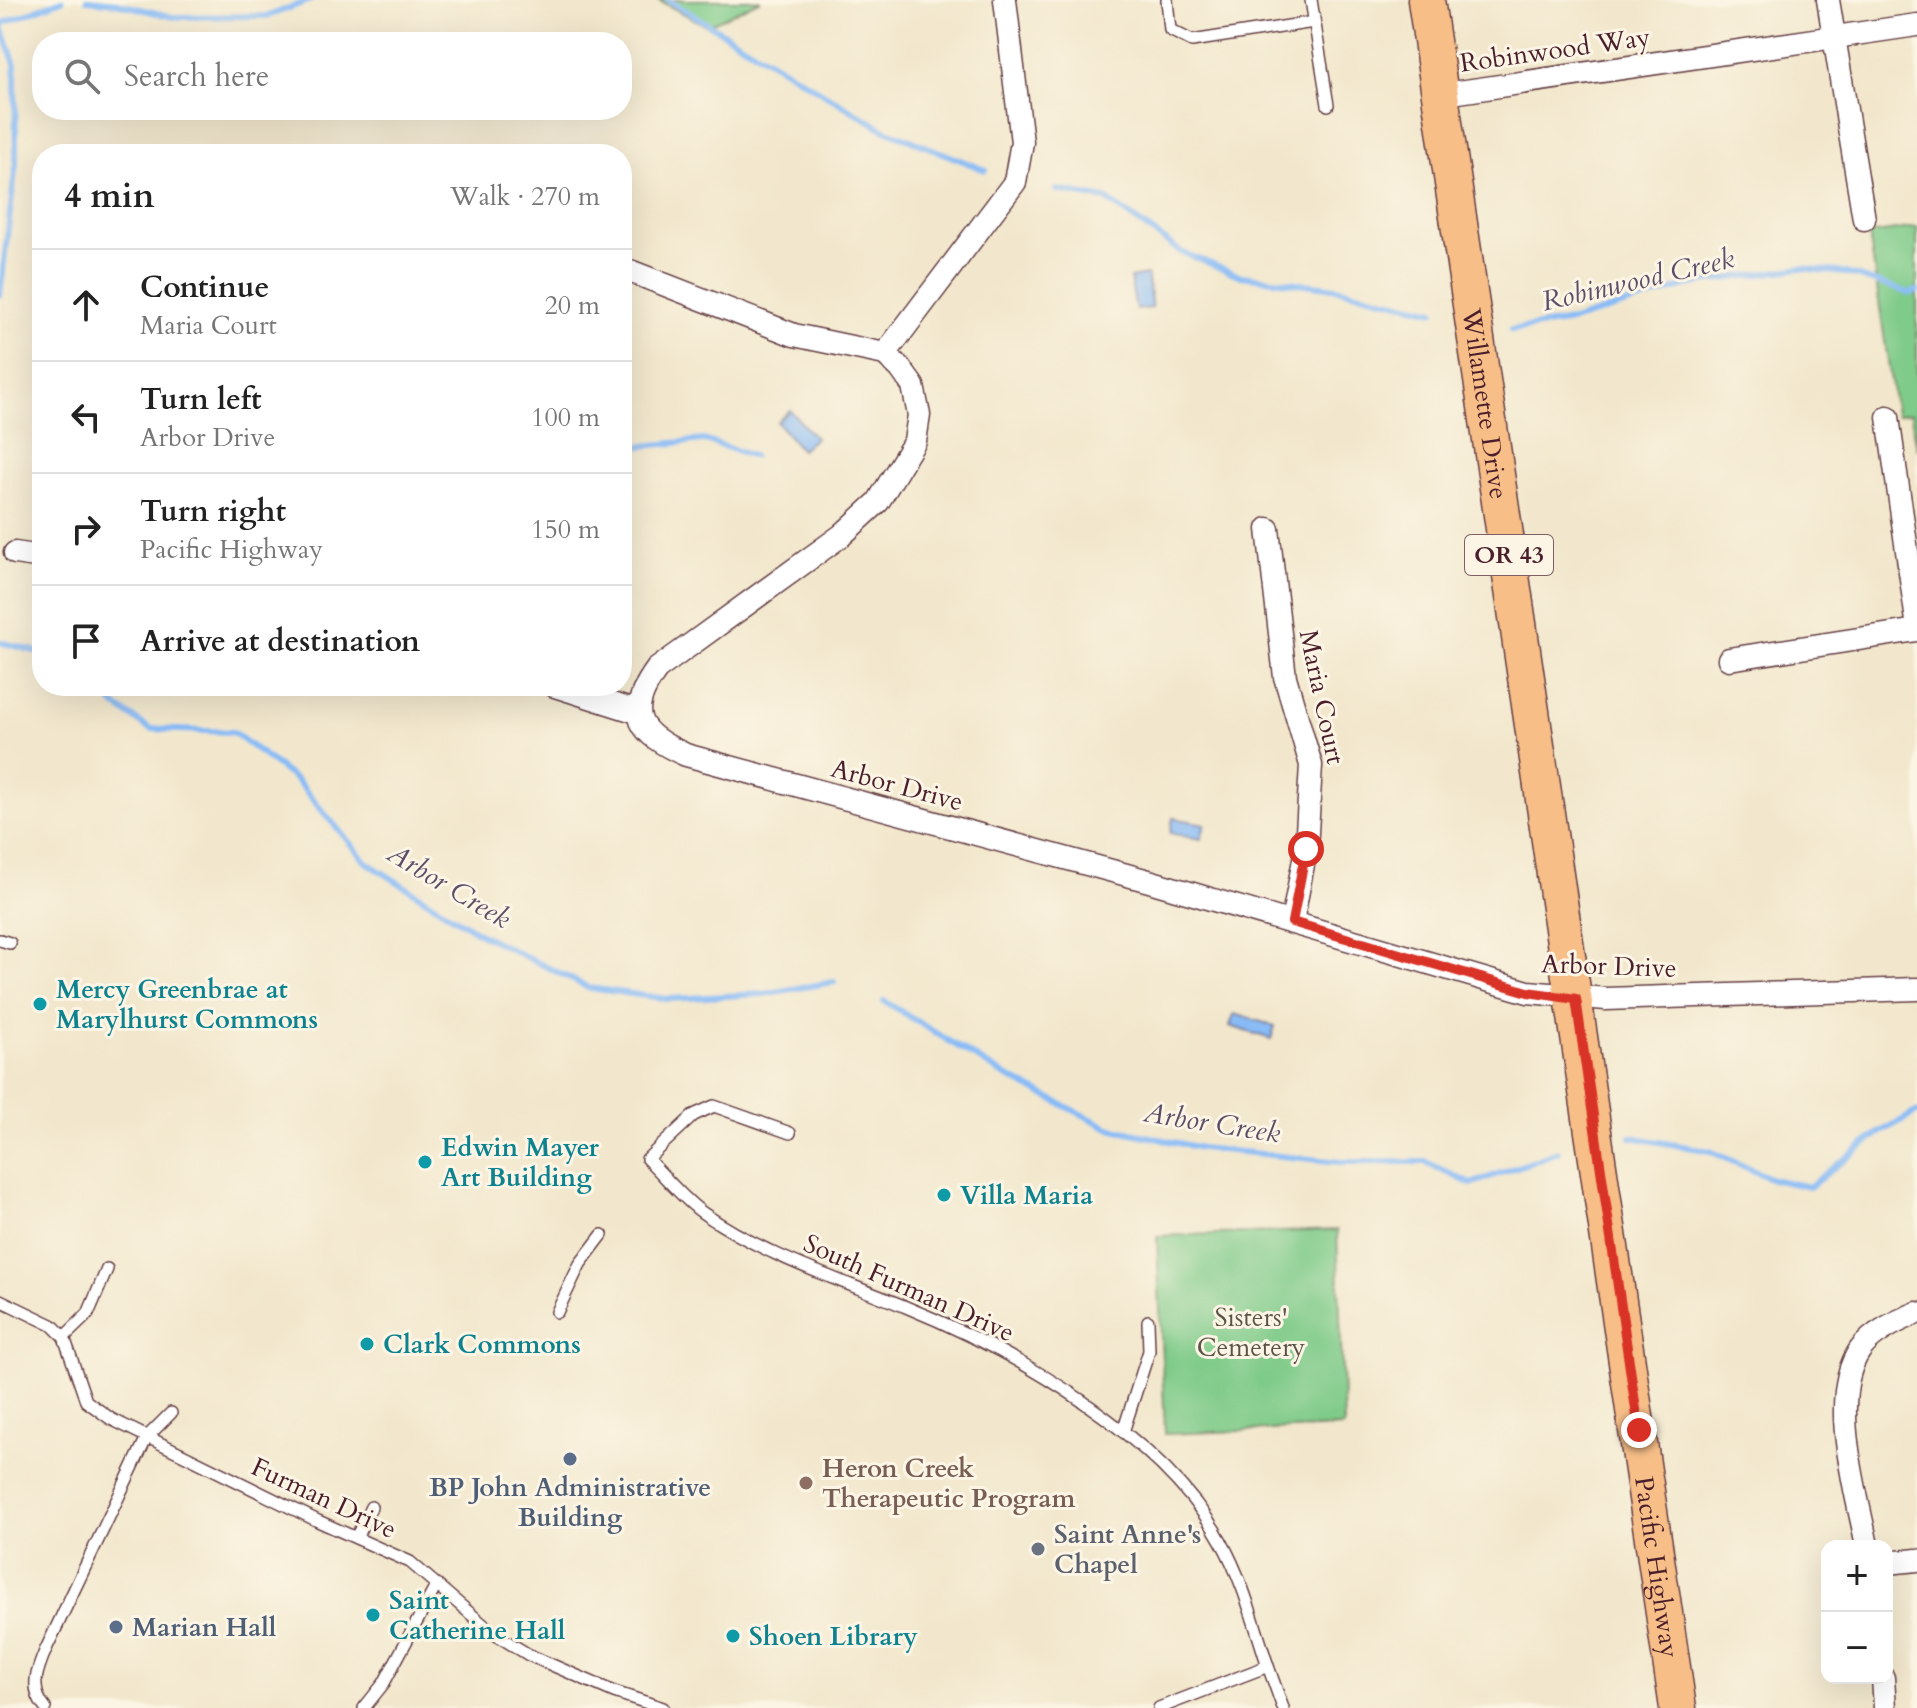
<!DOCTYPE html>
<meta charset="utf-8">
<style>
body{margin:0;font-family:Cardo,serif;background:#f2f2f2;color:#222}
.controls{position:absolute;right:24px;bottom:24px;display:grid;overflow:hidden;border-radius:16px;box-shadow:0 8px 32px #0002}
.controls button{width:72px;height:72px;display:grid;place-items:center;padding:0;border:0;border-bottom:2px solid #e0e0e0;background:#fff;color:#222;font:40px sans-serif}
.stop{position:absolute;width:24px;height:24px;margin:-18px;border:6px solid #d93025;border-radius:50%;background:#fff}
.stop.end{background:#d93025;border-color:#fff;box-shadow:0 2px 8px #0008}
.list{margin:0;padding:0;list-style:none}
h2{display:flex;justify-content:space-between;align-items:center;height:104px;margin:0;padding:0 32px;font-size:34px}
h2 small{font-size:26px;font-weight:400;color:#767676}
.list li{display:grid;grid-template-columns:52px 1fr auto;gap:24px;align-items:center;box-sizing:border-box;height:112px;padding:0 32px;border-top:2px solid #e0e0e0}
.list b{display:block;font-size:30px;white-space:nowrap}
.list p{margin:0;font-size:26px;white-space:nowrap;color:#767676}
.list em{font-size:26px;font-style:normal;color:#767676}
.icon{flex:none;width:44px;height:44px;fill:none;stroke:currentColor;stroke-width:2;stroke-linecap:round;stroke-linejoin:round}
.map{position:relative;flex:none;width:1917px;height:1708px;overflow:hidden}
.search{position:absolute;background:#fff;box-shadow:0 8px 32px #0002;left:32px;top:32px;width:600px;height:88px;display:flex;align-items:center;gap:20px;box-sizing:border-box;padding:0 28px;border-radius:32px;color:#767676;font-size:30px}
.panel{position:absolute;background:#fff;box-shadow:0 8px 32px #0002;left:32px;top:144px;width:600px;height:552px;border-radius:32px}
.map>svg:first-child{display:block}
.green{fill:#7fcb89;stroke:#64755a;stroke-width:2}
.water{fill:#88bbf6;stroke:#696d90;stroke-width:2}
.lines{fill:none;stroke-linecap:round;stroke-linejoin:round}
.stream{stroke:#88bbf6;stroke-width:6}
.lane-casing{stroke:#633d43;stroke-width:14}
.street-casing{stroke:#633d43;stroke-width:25}
.primary-casing{stroke:#633d43;stroke-width:39}
.lane{stroke:#fff;stroke-width:11}
.street{stroke:#fff;stroke-width:22}
.primary{stroke:#f7be88;stroke-width:36}
.route{stroke:#d93025;stroke-width:10}
.culture-dot{fill:#0f9aa8;stroke:#fcf5e5;stroke-width:3}
.service-dot{fill:#5c6f8a;stroke:#fcf5e5;stroke-width:3}
.education-dot{fill:#8d6e63;stroke:#fcf5e5;stroke-width:3}
.worship-dot{fill:#6b7280;stroke:#fcf5e5;stroke-width:3}
.labels{text-anchor:middle;dominant-baseline:central;stroke-width:6;stroke-linejoin:round;paint-order:stroke}
.shield{fill:#fcf5e5;stroke:#7f5f63;stroke-width:2}
.shield-label{font-size:24px;font-weight:bold;fill:#4a1f2b}
.street-label{font-size:26px;fill:#4a1f2b;stroke:#fcf5e5}
.culture-label{font-size:26px;font-weight:bold;fill:#0d838f;stroke:#fcf5e5;text-anchor:start}
.park-label{font-size:26px;fill:#5a5347;stroke:#fcf5e5}
.education-label{font-size:26px;font-weight:bold;fill:#785e54;stroke:#fcf5e5;text-anchor:start}
.service-label{font-size:26px;font-weight:bold;fill:#4e5e75;stroke:#fcf5e5}
.worship-label{font-size:26px;font-weight:bold;fill:#5b616d;stroke:#fcf5e5;text-anchor:start}
.water-label{font-size:28px;font-style:italic;fill:#5d4e68;stroke:#fcf5e5}
</style>
<div class="map">
<svg width="1917" height="1708" viewBox="0 0 1917 1708">
<rect width="100%" height="100%" fill="#fcf5e5"/>
<filter id="ink" filterUnits="userSpaceOnUse"><feTurbulence type="fractalNoise" baseFrequency=".0125" numOctaves="2"/><feDisplacementMap in="SourceGraphic" scale="16" xChannelSelector="R" yChannelSelector="G"/><feConvolveMatrix kernelMatrix="1 2 1 2 8 2 1 2 1" color-interpolation-filters="sRGB"/></filter>
<filter id="wash" filterUnits="userSpaceOnUse"><feTurbulence type="fractalNoise" baseFrequency=".006" numOctaves="4" result="noise"/><feDisplacementMap in="SourceGraphic" scale="32" xChannelSelector="R" yChannelSelector="G"/><feGaussianBlur stdDeviation="1.8" result="paint"/><feColorMatrix in="noise" values="0 0 0 0 0 0 0 0 0 0 0 0 0 0 0 0 0 1.4 0 .05"/><feComposite in="paint" operator="in"/></filter>
<g filter="url(#wash)">
<rect width="100%" height="100%" fill="#f2e7cc"/>
<path class="green" d="M658,0H761L707,26Z
M1917,227V450L1911,413L1896,415L1869,234Z
M1337,1230L1344,1427L1165,1434L1157,1236Z"/>
<path class="water" d="M1147,275L1152,308L1136,310L1130,278Z
M790,410L815,438L801,450L777,422Z
M1173,818L1205,824L1201,839L1170,833Z
M1234,1014L1275,1026L1271,1039L1230,1026Z"/>
<g class="lines">
<path class="stream" d="M87,0L116,3L173,17L268,16L311,0
M668,0L883,129L985,170
M0,22L15,64L16,164L0,295
M1,24L62,0
M1057,190L1106,199L1181,252L1241,276L1336,288L1434,311
M1511,330L1572,321L1696,283L1801,268L1846,273L1910,293L1917,291
M622,452L633,447L704,440L753,456
M0,642L42,653
M102,686L113,704L150,729L233,732L297,781L366,862L482,935L589,988L668,999L763,994L834,982
M884,1001L1002,1074L1109,1128L1201,1148L1341,1162H1426L1471,1184L1558,1152
M1631,1137L1710,1151L1772,1179L1809,1187L1879,1133L1917,1112"/>
</g>
</g>
<g filter="url(#ink)">
<g class="lines">
<g class="lane-casing">
<path id="lane" d="M1167,0L1170,30L1192,41L1314,22
M1311,0L1328,105
M0,940L10,943
M790,1133L714,1106L694,1115L647,1159C665,1176 683,1199 703,1213C765,1256 838,1279 906,1307C1014,1351 1163,1436 1221,1541C1243,1580 1254,1624 1268,1666
M0,1300L52,1325L64,1337L86,1401L111,1419L318,1521L410,1562L493,1633L529,1655L614,1692L663,1708
M557,1312L580,1264L602,1235
M64,1337L88,1314L107,1269
M1123,1432L1149,1351L1148,1321
M356,1538L371,1507
M45,1708C29,1689 37,1670 46,1649L147,1437L171,1413
M364,1708L384,1683L436,1586
M1159,1708L1268,1666L1283,1708"/>
</g>
<g class="street-casing">
<path id="street" d="M1828,0L1864,219
M1438,95L1917,25
M622,268L794,335L885,354L900,368L913,386L919,415L915,441L878,502L842,535L657,669C624,714 638,734 686,755L1149,881L1528,992L1606,999L1917,989
M885,354L1015,182L1022,142L1005,0
M1888,417L1917,621
M1268,529L1285,677L1311,765L1306,849L1292,922
M15,553L42,557
M1729,659L1917,630
M555,686L637,712
M1867,1546C1857,1493 1827,1397 1860,1350C1873,1332 1897,1321 1917,1313
M1887,1563L1917,1560
M1883,1678L1885,1708"/>
</g>
<g class="primary-casing">
<g id="primary">
<path id="s1" d="M1426,0L1678,1708"/>
</g>
</g>
<use href="#lane" class="lane"/>
<use href="#street" class="street"/>
<use href="#primary" class="primary"/>
</g>
</g>
<g class="lines" filter="url(#ink)">
<path class="route" d="M1306,849L1292,922L1528,992L1576,999L1639,1430"/>
</g>
<g class="culture-dot">
<circle cx="40" cy="1004" r="8"/>
<circle cx="425" cy="1162" r="8"/>
<circle cx="944" cy="1195" r="8"/>
<circle cx="367" cy="1344" r="8"/>
<circle cx="373" cy="1615" r="8"/>
<circle cx="733" cy="1636" r="8"/>
</g>
<g class="service-dot">
<circle cx="570" cy="1459" r="8"/>
<circle cx="116" cy="1627" r="8"/>
</g>
<circle class="education-dot" cx="806" cy="1483" r="8"/>
<circle class="worship-dot" cx="1038" cy="1549" r="8"/>
<g class="labels">
<rect class="shield" x="1465" y="535" width="88" height="40" rx="6"/>
<g class="shield-label">
<text x="1509" y="555">OR 43</text>
</g>
<g class="street-label">
<text transform="translate(1555 50) rotate(-8)">Robinwood Way</text>
<text stroke="none"><textPath href="#s1" startOffset="408">Willamette Drive</textPath></text>
<text transform="translate(1322 697) rotate(78)">Maria Court</text>
<text transform="translate(897 785) rotate(15)">Arbor Drive</text>
<text transform="translate(1609 966) rotate(2)">Arbor Drive</text>
<text transform="translate(909 1288) rotate(24)">South Furman Drive</text>
<text transform="translate(324 1498) rotate(25)">Furman Drive</text>
<text stroke="none"><textPath href="#s1" startOffset="1584">Pacific Highway</textPath></text>
</g>
<g class="culture-label">
<text x="56" y="989">Mercy Greenbrae at<tspan x="56" dy="30">Marylhurst Commons</tspan></text>
<text x="441" y="1147">Edwin Mayer<tspan x="441" dy="30">Art Building</tspan></text>
<text x="960" y="1195">Villa Maria</text>
<text x="383" y="1344">Clark Commons</text>
<text x="389" y="1600">Saint<tspan x="389" dy="30">Catherine Hall</tspan></text>
<text x="749" y="1636">Shoen Library</text>
</g>
<g class="park-label">
<text x="1251" y="1317">Sisters'<tspan x="1251" dy="30">Cemetery</tspan></text>
</g>
<g class="education-label">
<text x="822" y="1468">Heron Creek<tspan x="822" dy="30">Therapeutic Program</tspan></text>
</g>
<g class="service-label">
<text x="570" y="1487">BP John Administrative<tspan x="570" dy="30">Building</tspan></text>
<text x="132" y="1627" text-anchor="start">Marian Hall</text>
</g>
<g class="worship-label">
<text x="1054" y="1534">Saint Anne's<tspan x="1054" dy="30">Chapel</tspan></text>
</g>
<g class="water-label">
<text transform="translate(1638 280) rotate(-13)">Robinwood Creek</text>
<text transform="translate(449 886) rotate(31)">Arbor Creek</text>
<text transform="translate(1212 1123) rotate(9)">Arbor Creek</text>
</g>
</g>
</svg>
<div class="controls">
<button>+</button>
<button>−</button>
</div>
<div class="stop" style="left:1306px;top:849px"></div>
<div class="stop end" style="left:1639px;top:1430px"></div>
<div class="search"><svg class="icon" aria-label="search" viewBox="0 0 24 24"><circle cx="10" cy="10" r="6"/><path d="M15 15l6 6"/></svg>Search here</div>
<section class="panel">
<h2>4 min<small>Walk · 270 m</small></h2>
<ul class="list">
<li><svg class="icon" aria-label="ahead" viewBox="0 0 24 24"><path d="M12 20V5M6 11l6-6 6 6"/></svg><div><b>Continue</b><p>Maria Court</p></div><em>20 m</em></li>
<li><svg class="icon" aria-label="left" viewBox="0 0 24 24"><path d="M17 20v-9H6M10 6l-5 5 5 5"/></svg><div><b>Turn left</b><p>Arbor Drive</p></div><em>100 m</em></li>
<li><svg class="icon" aria-label="right" viewBox="0 0 24 24"><path d="M7 20v-9h11M14 6l5 5-5 5"/></svg><div><b>Turn right</b><p>Pacific Highway</p></div><em>150 m</em></li>
<li><svg class="icon" aria-label="arrive" viewBox="0 0 24 24"><path d="M6 21V4h12l-3 4 3 4H6"/></svg><div><b>Arrive at destination</b></div></li>
</ul>
</section>
</div>
